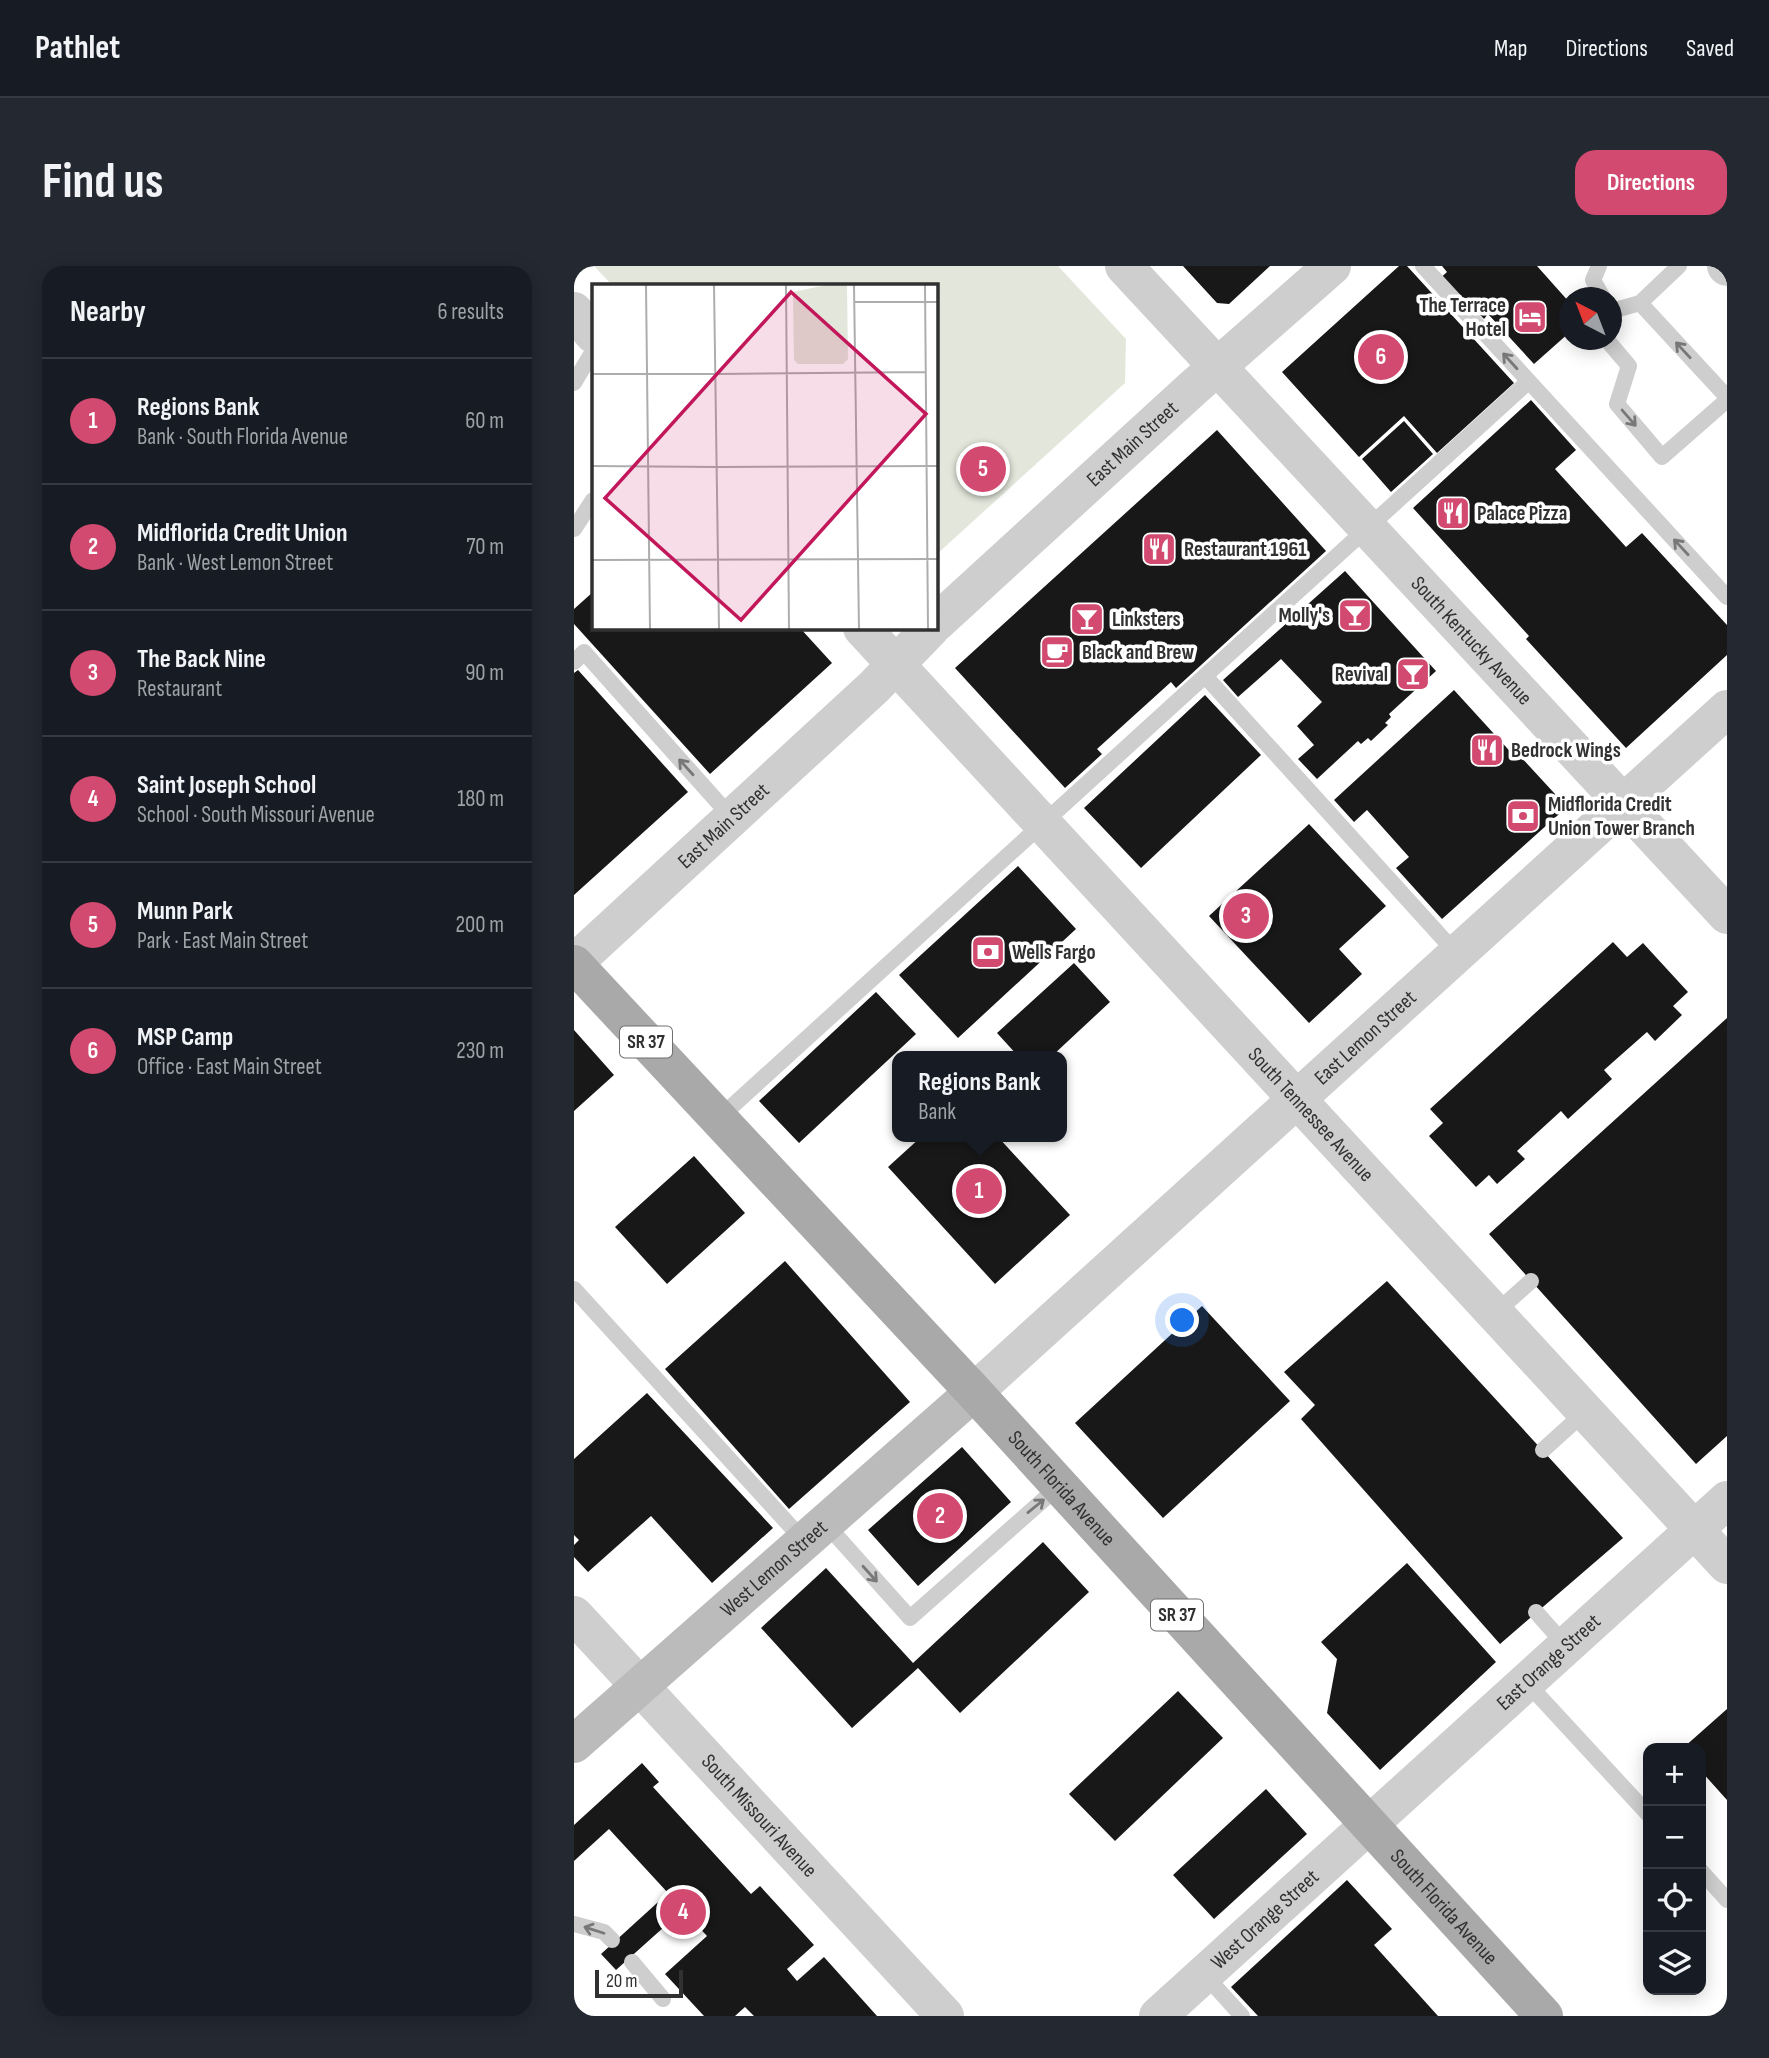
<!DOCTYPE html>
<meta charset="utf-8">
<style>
body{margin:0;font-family:"Sofia Sans Condensed",sans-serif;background:#242831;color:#f1f3f6}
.controls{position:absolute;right:21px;bottom:21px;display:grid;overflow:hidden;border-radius:14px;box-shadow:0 4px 18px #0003}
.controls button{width:63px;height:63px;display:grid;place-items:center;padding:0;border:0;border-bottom:2px solid #363941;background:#171b24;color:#f1f3f6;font:35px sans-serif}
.compass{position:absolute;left:985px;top:21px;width:63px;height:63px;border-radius:50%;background:#171b24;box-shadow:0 4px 18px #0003;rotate:318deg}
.scale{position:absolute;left:21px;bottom:18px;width:88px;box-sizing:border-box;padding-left:7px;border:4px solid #313131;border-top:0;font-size:19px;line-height:24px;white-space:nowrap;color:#313131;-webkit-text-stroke:5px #fff;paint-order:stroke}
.you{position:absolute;left:609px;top:1055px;width:24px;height:24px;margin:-18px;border:5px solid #fff;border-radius:50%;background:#1a73e8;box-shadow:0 0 0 10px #1a73e833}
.badge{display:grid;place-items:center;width:46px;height:46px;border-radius:50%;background:#d24a70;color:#fff;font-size:23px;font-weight:700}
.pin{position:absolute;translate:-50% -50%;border:4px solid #fff;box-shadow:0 2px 7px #0006}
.popup{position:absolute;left:318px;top:785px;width:175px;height:91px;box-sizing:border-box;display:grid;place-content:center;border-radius:14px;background:#171b24;filter:drop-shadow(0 2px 5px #0005);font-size:23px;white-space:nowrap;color:#9ea1a6}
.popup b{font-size:26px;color:#f1f3f6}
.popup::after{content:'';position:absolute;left:50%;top:100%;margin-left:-14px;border:14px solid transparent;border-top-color:#171b24}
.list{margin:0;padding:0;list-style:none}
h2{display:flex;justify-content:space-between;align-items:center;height:91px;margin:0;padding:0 28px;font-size:30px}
h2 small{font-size:23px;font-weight:400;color:#9ea1a6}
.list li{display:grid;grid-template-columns:46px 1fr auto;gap:21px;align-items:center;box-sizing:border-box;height:126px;padding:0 28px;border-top:2px solid #363941}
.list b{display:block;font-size:26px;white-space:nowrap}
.list p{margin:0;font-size:23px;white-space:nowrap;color:#9ea1a6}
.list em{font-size:23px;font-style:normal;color:#9ea1a6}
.icon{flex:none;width:38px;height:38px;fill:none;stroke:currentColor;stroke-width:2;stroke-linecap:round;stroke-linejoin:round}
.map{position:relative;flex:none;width:1153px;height:1750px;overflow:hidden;border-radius:21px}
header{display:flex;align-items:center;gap:42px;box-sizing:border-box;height:98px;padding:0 35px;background:#171b24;border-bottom:2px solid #363941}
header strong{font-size:33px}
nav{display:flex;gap:38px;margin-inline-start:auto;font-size:24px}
.intro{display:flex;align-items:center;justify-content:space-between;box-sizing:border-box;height:168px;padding:0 42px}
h1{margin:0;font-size:49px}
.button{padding:18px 32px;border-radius:21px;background:#d24a70;color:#fff;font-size:24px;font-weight:700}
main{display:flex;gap:42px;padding:0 42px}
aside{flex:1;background:#171b24;border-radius:21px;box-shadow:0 4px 18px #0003}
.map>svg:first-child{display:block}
.green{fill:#e3e7db}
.building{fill:#181818}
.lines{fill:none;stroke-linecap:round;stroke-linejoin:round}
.service{stroke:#cecece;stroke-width:16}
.tertiary{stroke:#cecece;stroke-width:38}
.secondary{stroke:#bbb;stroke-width:38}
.primary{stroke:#a9a9a9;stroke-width:38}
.oneway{stroke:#787878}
.labels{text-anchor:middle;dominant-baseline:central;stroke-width:7;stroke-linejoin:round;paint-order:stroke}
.shield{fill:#fff;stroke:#6f6f6f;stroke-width:2}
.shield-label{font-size:19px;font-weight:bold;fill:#313131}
.poi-label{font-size:21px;font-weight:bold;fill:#313131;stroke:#fff;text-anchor:start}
.street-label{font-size:21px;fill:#313131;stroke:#fff}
.inset-road{fill:none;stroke:#adadad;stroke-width:2}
.view{fill:#c2185b;fill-opacity:0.15;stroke:#c2185b;stroke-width:3.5}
.inset-edge{fill:none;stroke:#313131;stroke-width:3.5}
</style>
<header>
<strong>Pathlet</strong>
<nav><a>Map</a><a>Directions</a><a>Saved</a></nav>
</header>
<div class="intro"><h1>Find us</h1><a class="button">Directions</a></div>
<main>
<aside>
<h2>Nearby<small>6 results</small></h2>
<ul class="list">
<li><span class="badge">1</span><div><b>Regions Bank</b><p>Bank · South Florida Avenue</p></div><em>60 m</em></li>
<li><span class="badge">2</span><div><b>Midflorida Credit Union</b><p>Bank · West Lemon Street</p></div><em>70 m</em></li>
<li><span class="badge">3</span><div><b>The Back Nine</b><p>Restaurant</p></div><em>90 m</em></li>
<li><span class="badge">4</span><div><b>Saint Joseph School</b><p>School · South Missouri Avenue</p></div><em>180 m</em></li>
<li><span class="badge">5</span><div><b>Munn Park</b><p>Park · East Main Street</p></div><em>200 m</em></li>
<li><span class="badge">6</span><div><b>MSP Camp</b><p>Office · East Main Street</p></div><em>230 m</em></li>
</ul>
</aside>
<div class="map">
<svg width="1153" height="1750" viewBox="0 0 1153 1750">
<rect width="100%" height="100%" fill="#fff"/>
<path class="green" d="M20,0H484L552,73L551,117L362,289V19H38Z"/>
<path class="building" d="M609,0H696L655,38L643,37Z
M825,0H833L940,117L863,187L830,150L785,191L708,106Z
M868,0H963L996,37V66L960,98L914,48L910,53L889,31L884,35L864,14L873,6Z
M957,134L1002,184L981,203L1052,281L1068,267L1153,359V389L1052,482L952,373L955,370L839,242Z
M830,155L859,188L817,226L788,193Z
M643,164L752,285L602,422L597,416L523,483L528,488L491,522L381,402Z
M771,305L862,405L815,448L817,451L811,457L814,459L797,475L794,472L787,478L784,475L743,513L724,493L740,479L723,460L748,436L729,416L707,393L664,431L649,414Z
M19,326V362H226L258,397L136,508L0,358V343Z
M4,404L114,526L0,629V407Z
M880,424L943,493L946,490L993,541L868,653L822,602L835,591L793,544L780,556L760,534Z
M631,429L687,489L567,602L510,542Z
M735,558L812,640L765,683L788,708L735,757L635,650Z
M444,600L502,663L384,772L325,709Z
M1039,676L1053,691L1069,677L1114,726L1099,740L1108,749L1081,775L1073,766L1030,804L1038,813L994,853L987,845L943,885L951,893L923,918L915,909L902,921L855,870L869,857L856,843Z
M500,697L536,736L478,790H444L423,767Z
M302,726L342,768L225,877L185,835Z
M1153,752V1170L1122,1198L915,968Z
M0,764L40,809L0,845Z
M347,871H424L496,949L421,1018L314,901Z
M120,890L171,947L93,1018L41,961Z
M211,995L336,1136L215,1243L91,1103Z
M813,1015L1049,1272L926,1378L727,1153L741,1139L710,1106Z
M628,1040L716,1135L589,1252L501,1157Z
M73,1127L199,1262L138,1317L77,1250L14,1306L0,1291V1279L5,1274L0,1269V1193Z
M388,1181L437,1236L344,1320L294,1264Z
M469,1276L515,1326L386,1447L344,1402L278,1462L187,1362L252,1302L339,1397Z
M833,1297L922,1396L806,1504L753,1447L763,1393L747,1376Z
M604,1425L649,1472L541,1575L495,1528Z
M1153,1443V1534L1127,1505V1482H1109Z
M68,1497L85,1516L79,1521L177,1628L186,1620L240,1679L213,1703L223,1715L250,1691L303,1750H180L171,1741L161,1750H130L91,1708L133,1670L109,1644L42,1704L27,1688L94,1627L35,1563L0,1595V1559Z
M692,1523L733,1568L640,1653L599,1609Z
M773,1614L818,1663L800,1679L864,1750H684L657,1721Z"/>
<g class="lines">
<path class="service" d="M849,0L1153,331
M1025,0L1019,14L1029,32
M1066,37L1153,131
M1038,45L1066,37L1105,0
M1033,74L1055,100L1043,138L1088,191L1153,134
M0,117L19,85
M0,263L19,234
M0,396L10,386L158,552
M632,411L882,687
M144,853L954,116
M0,1023L230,1275
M920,1048L957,1015
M969,1184L1011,1146
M251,1257L336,1352L485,1220
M962,1346L992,1380
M953,1417L1074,1548
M1127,1605L1153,1634
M0,1658L30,1666L38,1674
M58,1696L89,1733
M630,1708L668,1750"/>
<g class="tertiary">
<path id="s1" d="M550,0L1153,649"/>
<path d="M1152,0L1153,1"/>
<path d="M0,45L19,68"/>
<path id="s2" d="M362,357L619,122L758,0"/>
<path id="s3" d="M288,362L1153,1299"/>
<path id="s4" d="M0,697L300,421L357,362"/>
<path id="s5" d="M400,1126L1153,443"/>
<path id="s6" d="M0,1349L371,1750"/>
<path id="s7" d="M584,1750L1153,1234"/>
</g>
<path class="secondary" id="s8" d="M0,1478L400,1126"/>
<path class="primary" id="s9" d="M0,698L400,1126L970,1750"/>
</g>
<defs><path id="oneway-shaft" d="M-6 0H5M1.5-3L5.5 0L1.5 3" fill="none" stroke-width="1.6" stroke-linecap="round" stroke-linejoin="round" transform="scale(1.75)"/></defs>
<g class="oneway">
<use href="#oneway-shaft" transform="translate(1109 84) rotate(-133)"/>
<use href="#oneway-shaft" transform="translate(936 95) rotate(-132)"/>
<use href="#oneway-shaft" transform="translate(1055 152) rotate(49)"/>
<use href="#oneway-shaft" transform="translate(1107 281) rotate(-133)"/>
<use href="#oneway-shaft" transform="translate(112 501) rotate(-132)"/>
<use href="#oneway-shaft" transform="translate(462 1240) rotate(-39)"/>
<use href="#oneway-shaft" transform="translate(296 1308) rotate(48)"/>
<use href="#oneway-shaft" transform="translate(20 1664) rotate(-162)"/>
</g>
<defs>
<g id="hotel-square" transform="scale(1.75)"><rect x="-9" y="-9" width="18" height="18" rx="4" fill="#d24a70" stroke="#fff"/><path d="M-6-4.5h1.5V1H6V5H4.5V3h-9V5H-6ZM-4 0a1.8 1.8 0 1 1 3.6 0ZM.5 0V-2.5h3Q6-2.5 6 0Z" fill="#fff"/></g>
<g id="restaurant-square" transform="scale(1.75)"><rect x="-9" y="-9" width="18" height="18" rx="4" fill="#d24a70" stroke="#fff"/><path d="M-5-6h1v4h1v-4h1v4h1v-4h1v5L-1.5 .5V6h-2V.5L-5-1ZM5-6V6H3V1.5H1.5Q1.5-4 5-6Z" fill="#fff"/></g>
<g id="bar-square" transform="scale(1.75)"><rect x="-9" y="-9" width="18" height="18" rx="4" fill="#d24a70" stroke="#fff"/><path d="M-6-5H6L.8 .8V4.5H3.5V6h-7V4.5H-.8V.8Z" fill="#fff"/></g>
<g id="cafe-square" transform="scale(1.75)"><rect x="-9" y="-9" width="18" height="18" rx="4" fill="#d24a70" stroke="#fff"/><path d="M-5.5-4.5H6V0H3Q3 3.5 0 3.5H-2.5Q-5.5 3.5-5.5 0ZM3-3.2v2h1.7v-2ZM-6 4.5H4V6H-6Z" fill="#fff"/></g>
<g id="bank-square" transform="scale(1.75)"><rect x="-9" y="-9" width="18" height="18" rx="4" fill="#d24a70" stroke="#fff"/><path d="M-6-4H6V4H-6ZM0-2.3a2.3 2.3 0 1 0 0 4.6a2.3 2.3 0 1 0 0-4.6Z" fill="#fff"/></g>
</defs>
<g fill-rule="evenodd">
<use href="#hotel-square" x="956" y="51"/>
<use href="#restaurant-square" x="879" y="247"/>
<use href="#restaurant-square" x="585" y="283"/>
<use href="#bar-square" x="781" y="349"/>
<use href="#bar-square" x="513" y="353"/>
<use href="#cafe-square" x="483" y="386"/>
<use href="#bar-square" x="839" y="408"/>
<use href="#restaurant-square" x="913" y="484"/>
<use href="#bank-square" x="949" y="550"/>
<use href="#bank-square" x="414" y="686"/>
</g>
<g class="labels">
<g class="shield">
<rect x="46" y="760.5" width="52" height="31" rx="5"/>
<rect x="577" y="1333.5" width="52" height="31" rx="5"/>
</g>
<g class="shield-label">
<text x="72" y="776">SR 37</text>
<text x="603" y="1349">SR 37</text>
</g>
<g class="poi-label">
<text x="932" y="39" text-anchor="end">The Terrace<tspan x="932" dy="24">Hotel</tspan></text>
<text x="903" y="247">Palace Pizza</text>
<text x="610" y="283">Restaurant 1961</text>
<text x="756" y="349" text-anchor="end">Molly's</text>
<text x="538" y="353">Linksters</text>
<text x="508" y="386">Black and Brew</text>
<text x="814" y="408" text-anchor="end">Revival</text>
<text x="937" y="484">Bedrock Wings</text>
<text x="974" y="538">Midflorida Credit<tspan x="974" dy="24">Union Tower Branch</tspan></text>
<text x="438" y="686">Wells Fargo</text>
</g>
<g class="street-label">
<text stroke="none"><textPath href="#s2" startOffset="266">East Main Street</textPath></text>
<text stroke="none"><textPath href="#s1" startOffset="511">South Kentucky Avenue</textPath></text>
<text stroke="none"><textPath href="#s4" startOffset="203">East Main Street</textPath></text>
<text stroke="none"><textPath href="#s5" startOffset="528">East Lemon Street</textPath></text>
<text stroke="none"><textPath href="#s3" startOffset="662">South Tennessee Avenue</textPath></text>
<text stroke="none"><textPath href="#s9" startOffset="716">South Florida Avenue</textPath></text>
<text stroke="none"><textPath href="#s8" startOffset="266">West Lemon Street</textPath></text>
<text stroke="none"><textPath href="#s7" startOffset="527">East Orange Street</textPath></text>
<text stroke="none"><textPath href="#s6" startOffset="273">South Missouri Avenue</textPath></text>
<text stroke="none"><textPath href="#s9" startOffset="1283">South Florida Avenue</textPath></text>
<text stroke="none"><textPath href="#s7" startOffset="144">West Orange Street</textPath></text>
</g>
</g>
<g transform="translate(18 18)">
<rect width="346" height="346" fill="#fff"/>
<path d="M234,1H255L256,75L251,80H206L202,76L201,8Z" fill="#e3e7db"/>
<path class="inset-road" d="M54,1L58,346M122,1L127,346M194,1L197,346M262,1L267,346M333,1L336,346M262,18H347M0,90H125M125,90L334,88M0,182L126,183M126,183L347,182M0,276L347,275"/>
<path class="view" d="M199,8L334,130L149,336L13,214Z"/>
<rect width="346" height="346" class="inset-edge"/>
</g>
</svg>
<div class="controls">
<button>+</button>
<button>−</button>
<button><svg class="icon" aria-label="locate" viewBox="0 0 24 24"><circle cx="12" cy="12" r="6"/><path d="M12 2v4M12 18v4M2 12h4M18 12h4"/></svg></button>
<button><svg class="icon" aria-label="layers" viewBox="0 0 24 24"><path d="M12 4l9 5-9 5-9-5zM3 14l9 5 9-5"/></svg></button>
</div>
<svg class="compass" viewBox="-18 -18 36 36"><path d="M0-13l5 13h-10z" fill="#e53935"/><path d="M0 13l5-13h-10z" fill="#9ea1a6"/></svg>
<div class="scale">20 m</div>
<div class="you"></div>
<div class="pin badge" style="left:405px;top:925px">1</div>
<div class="popup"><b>Regions Bank</b>Bank</div>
<div class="pin badge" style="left:366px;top:1250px">2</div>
<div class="pin badge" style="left:672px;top:650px">3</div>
<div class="pin badge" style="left:109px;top:1646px">4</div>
<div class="pin badge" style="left:409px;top:203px">5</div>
<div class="pin badge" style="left:807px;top:91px">6</div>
</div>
</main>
